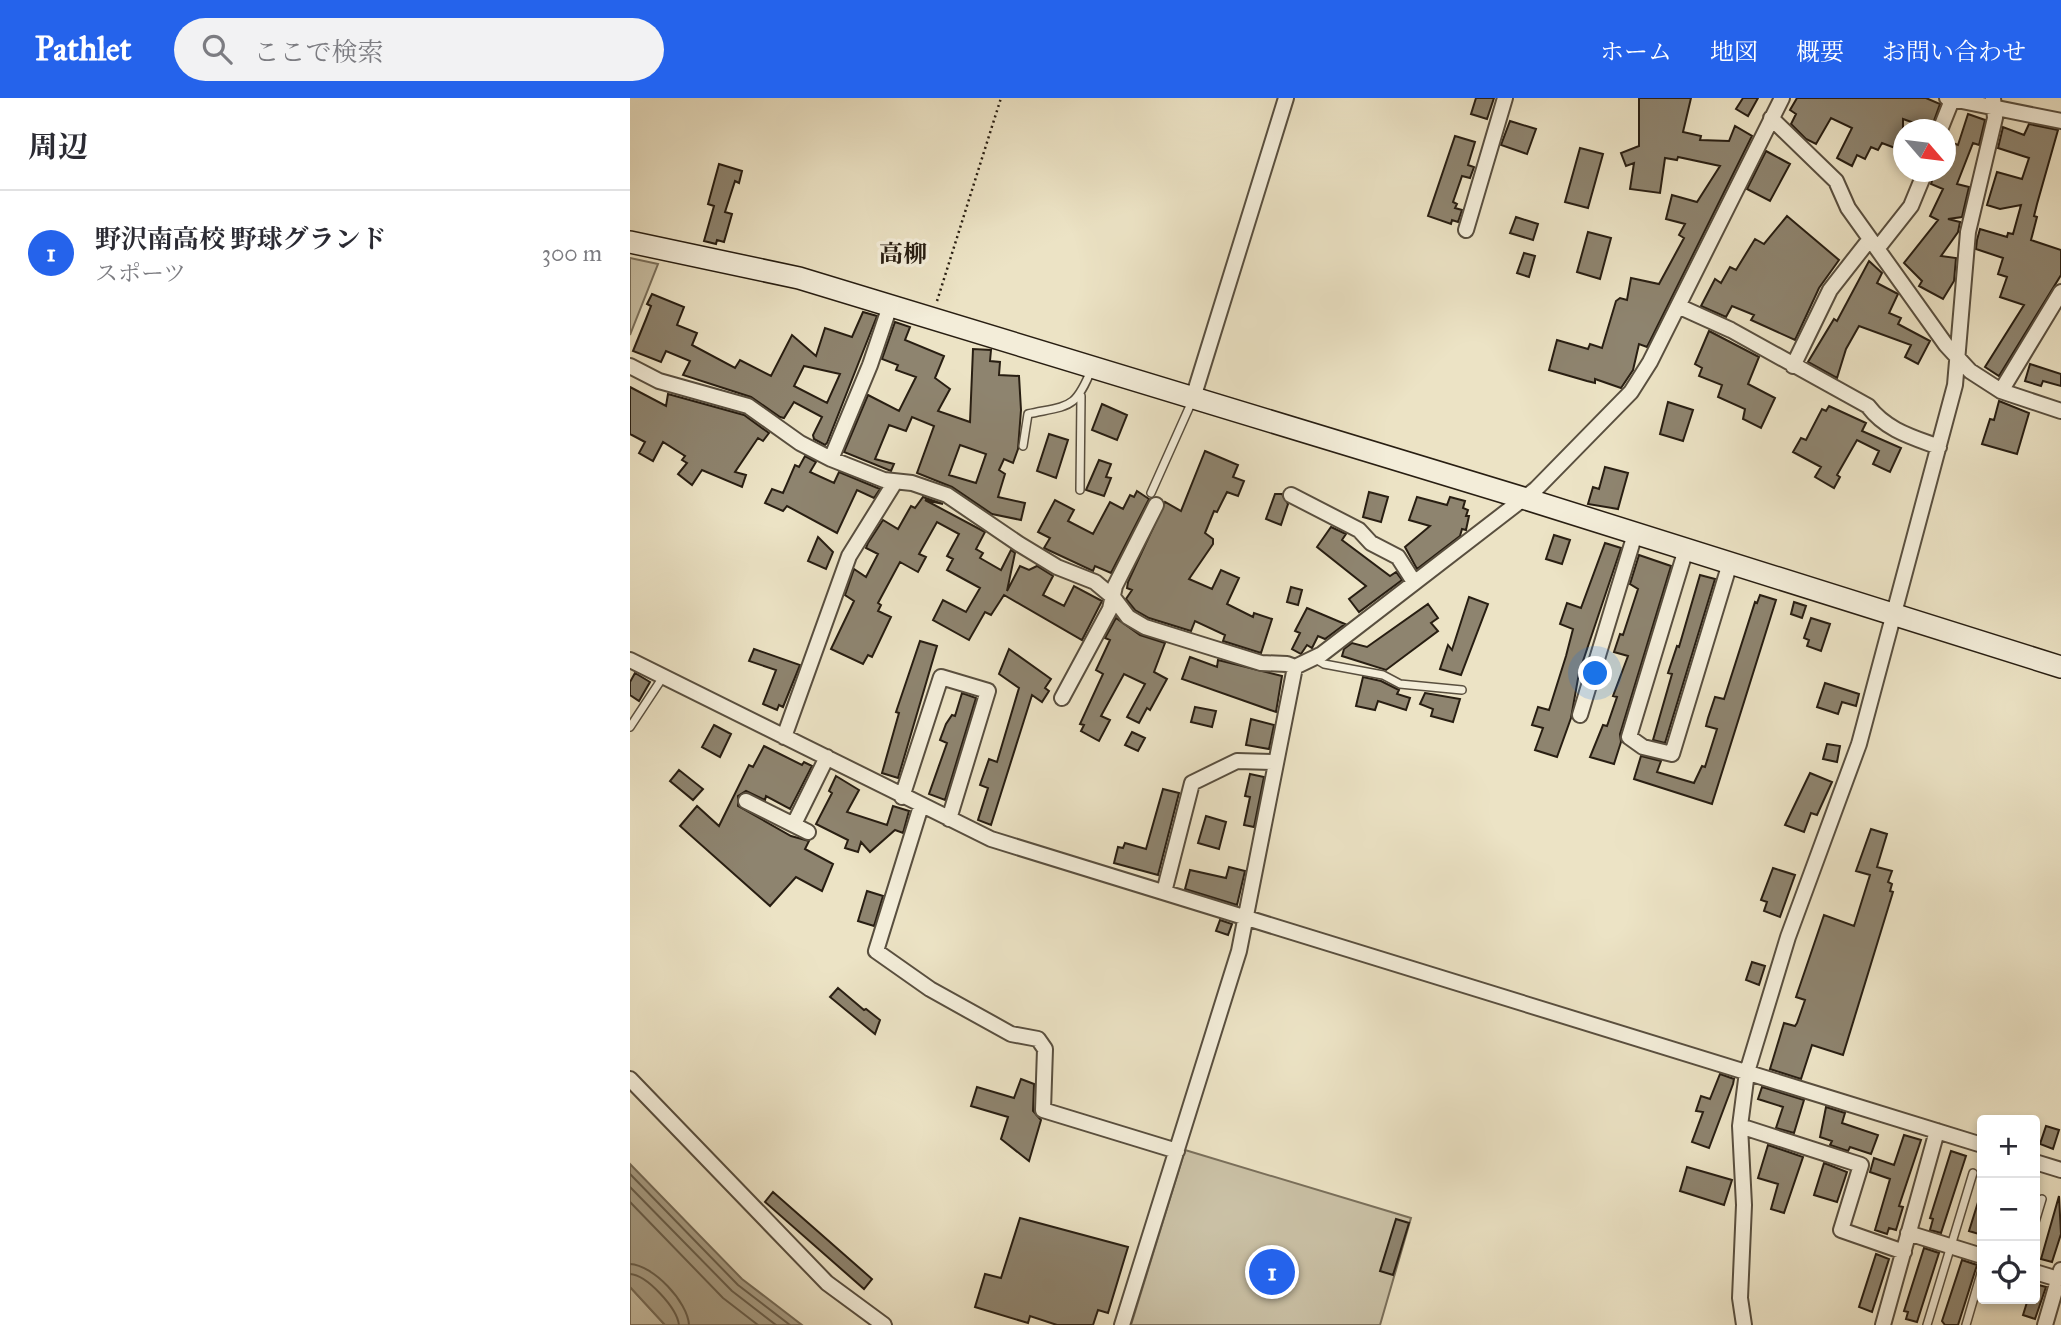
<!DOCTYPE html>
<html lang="ja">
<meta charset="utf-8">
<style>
body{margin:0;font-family:"IM FELL Great Primer","Noto Serif JP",serif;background:#f2f2f3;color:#2b2b33}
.controls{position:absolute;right:21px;bottom:21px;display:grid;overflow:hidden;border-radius:7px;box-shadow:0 4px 10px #0003}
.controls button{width:63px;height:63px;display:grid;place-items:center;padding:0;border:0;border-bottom:2px solid #e1e1e2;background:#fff;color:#2b2b33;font:35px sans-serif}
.compass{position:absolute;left:1263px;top:21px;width:63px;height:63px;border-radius:50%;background:#fff;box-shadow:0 4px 10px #0003;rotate:118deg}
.you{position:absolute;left:966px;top:576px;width:24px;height:24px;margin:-18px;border:5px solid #fff;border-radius:50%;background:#1a73e8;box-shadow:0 0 0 10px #1a73e833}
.badge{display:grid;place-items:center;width:46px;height:46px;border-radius:50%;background:#2563eb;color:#fff;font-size:23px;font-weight:700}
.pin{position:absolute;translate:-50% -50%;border:4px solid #fff;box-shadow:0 2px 7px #0006}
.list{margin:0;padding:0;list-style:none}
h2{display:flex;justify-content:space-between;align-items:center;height:91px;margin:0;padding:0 28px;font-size:30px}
h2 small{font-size:23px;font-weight:400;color:#7c7c81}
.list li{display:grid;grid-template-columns:46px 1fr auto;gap:21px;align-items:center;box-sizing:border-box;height:126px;padding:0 28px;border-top:2px solid #e1e1e2}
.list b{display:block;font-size:26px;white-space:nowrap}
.list p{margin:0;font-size:23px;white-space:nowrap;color:#7c7c81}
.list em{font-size:23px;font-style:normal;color:#7c7c81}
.icon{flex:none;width:38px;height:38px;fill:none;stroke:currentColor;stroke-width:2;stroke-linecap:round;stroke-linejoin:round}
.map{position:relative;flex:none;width:1431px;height:1227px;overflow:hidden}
header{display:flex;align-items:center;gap:42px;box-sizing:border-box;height:98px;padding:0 35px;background:#2563eb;color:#fff}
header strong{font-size:33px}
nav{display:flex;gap:38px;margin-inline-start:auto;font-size:24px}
.search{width:490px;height:63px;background:#f2f2f3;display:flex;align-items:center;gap:18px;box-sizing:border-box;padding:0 24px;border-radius:38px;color:#7c7c81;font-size:26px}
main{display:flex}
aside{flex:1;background:#fff}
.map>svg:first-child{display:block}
.green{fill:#cbc2a7;stroke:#7a705c;stroke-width:2}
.water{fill:#a9a088;stroke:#756c59;stroke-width:2}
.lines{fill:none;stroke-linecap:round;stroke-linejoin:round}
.shore{stroke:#685f4d;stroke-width:2}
.building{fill:#8e846f;stroke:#281e12;stroke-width:2;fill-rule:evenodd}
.lane-casing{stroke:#594f3f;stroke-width:10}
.street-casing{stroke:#594f3f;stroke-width:18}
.secondary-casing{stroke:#281e12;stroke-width:24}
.path{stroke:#281e12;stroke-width:2.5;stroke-dasharray:2 3.5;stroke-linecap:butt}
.lane{stroke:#f3edd9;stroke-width:7}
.street{stroke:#f3edd9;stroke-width:14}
.secondary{stroke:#f3edd9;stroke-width:21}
.labels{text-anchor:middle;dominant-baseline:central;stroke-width:7;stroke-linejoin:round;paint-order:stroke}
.quarter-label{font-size:24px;font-weight:bold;fill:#281e12;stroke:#f3edd9}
</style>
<header>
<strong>Pathlet</strong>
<div class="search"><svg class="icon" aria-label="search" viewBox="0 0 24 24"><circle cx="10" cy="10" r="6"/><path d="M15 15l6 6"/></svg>ここで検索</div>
<nav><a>ホーム</a><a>地図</a><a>概要</a><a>お問い合わせ</a></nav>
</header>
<main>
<aside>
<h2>周辺<small></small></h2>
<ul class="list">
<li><span class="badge">1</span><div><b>野沢南高校 野球グランド</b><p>スポーツ</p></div><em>300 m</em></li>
</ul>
</aside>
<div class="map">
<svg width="1431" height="1227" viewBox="0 0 1431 1227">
<rect width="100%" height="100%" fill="#ece3c5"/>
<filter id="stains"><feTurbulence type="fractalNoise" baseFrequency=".00286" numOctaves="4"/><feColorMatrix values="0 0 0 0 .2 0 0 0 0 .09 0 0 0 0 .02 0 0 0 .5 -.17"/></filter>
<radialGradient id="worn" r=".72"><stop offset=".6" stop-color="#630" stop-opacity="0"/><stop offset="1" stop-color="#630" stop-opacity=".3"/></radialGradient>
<path class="green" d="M0,160L28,166L0,237Z
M555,1052L781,1120L750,1227H501Z
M0,1189L35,1227H0Z"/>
<path class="water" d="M0,1066L112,1181L172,1227H35L0,1189Z"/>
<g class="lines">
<path class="shore" d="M0,1076L108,1187L160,1227
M0,1089L102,1193L146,1227
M0,1104L93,1200L128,1227
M0,1166C23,1167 58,1204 59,1227
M0,1176C17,1177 47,1210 49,1227"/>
</g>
<path class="building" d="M846,0H864L857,21L841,16Z
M1009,0H1061L1053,34L1071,38L1070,42L1099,43L1105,28L1122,38L1017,249L1009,246L1003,272L991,290L965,281V285L957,283L919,272L927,242L958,251L960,246L972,250L986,203L990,200L997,202L1001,180L1029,186L1054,140L1049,137L1055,126L1036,121L1042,97L1067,104L1090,68L1048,59L1047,62L1035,60L1030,95L1000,91L1004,65L996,68L991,55L1009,48Z
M1113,0H1128L1118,18L1106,11Z
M1167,0H1296L1310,6L1301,31L1273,21V53L1252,45L1248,52L1241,49L1235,61L1227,57L1222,68L1207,60L1222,30L1201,20L1186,46L1176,41L1161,26L1166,16L1160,12Z
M1338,16L1355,22L1349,47L1343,45L1327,86L1339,89L1332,119L1318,121L1330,124L1328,134L1311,158L1326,160L1324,183L1313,201L1289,188L1292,183L1274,165L1308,122L1300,118L1313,91L1301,86L1305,74H1315V42L1328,47Z
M880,23L906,31L897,56L871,47Z
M1399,26L1428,32L1407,106L1404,118L1407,119L1401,142L1431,152V177L1369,278L1355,269L1394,207L1370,199L1377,179L1368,176L1373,160L1346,151L1347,142L1350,131L1377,139L1378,135L1383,136L1391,107L1370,111L1357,107L1367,74L1392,81L1399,60L1368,50L1373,29L1394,37Z
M825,38L845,44L838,67L844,69L840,80L832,78L823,104L827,106L825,110L832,112L828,124L822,122L821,126L798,118Z
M950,50L973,56L958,110L935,104Z
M1136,53L1160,66L1140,103L1117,91Z
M89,66L112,73L109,85L105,83L95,114L102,116L94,144L87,142L86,146L74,143L84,108L78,106Z
M1157,118L1209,162L1189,190L1165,242L1121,222L1124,217L1102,208L1096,219L1071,208L1085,181L1091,185L1100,169L1106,172L1125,141L1134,146Z
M886,119L908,126L903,142L880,135Z
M958,134L981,140L970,181L947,174Z
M894,155L905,158L899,179L887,175Z
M1239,163L1252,175L1247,185L1268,196L1259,215L1271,220L1268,226L1300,243L1288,266L1275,259L1281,247L1229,228L1216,251L1207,280L1178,264L1204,221L1207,223Z
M22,196L54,209L47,227L67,235L62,247L105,270L110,262L141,278L162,237L186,258L195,230L222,239L233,214L247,218L197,345L195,347L184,341L183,337L192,319L164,304L154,320L150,319L121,299L53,277L60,263L36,253L31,264L3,253L16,221L21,208L17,206ZM174,268L210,276L197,305L164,288Z
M265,224L280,229L275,242L314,258L305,280L320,291L308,313L340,324L343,251L361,252L360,263L370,264L369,277L389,278L391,312L388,351L383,365L374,361L369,372L375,376L368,399L395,405L391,422L362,416L322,389L287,375L304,328L282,319L276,333L259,327L245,361L264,366L261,373L214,354L238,297L269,313L286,279L266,272L268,267L252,261ZM330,347L356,356L346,385L319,377Z
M1079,233L1129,259L1118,286L1145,300L1131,330L1113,321L1115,311L1088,299L1092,287L1069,278L1072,270L1065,266Z
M1400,266L1431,276V288L1413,283L1411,288L1395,283Z
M0,289L36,308L38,296L114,317L139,335L133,343L128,340L105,374L116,377L112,389L72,372L62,387L48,376L57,365L52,362L55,358L33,344L23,363L9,355L15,344L0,336Z
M1369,303L1399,315L1387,356L1352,346L1360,321L1364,322Z
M1038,304L1063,312L1053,343L1030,336Z
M472,306L497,317L487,342L462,332Z
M1199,308L1236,325L1232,333L1271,350L1260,374L1243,366L1249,353L1227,342L1207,377L1210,379L1204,390L1185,379L1191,369L1163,354L1171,340L1176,342L1192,311L1196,313Z
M419,336L438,342L426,380L407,373Z
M575,353L608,367L603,379L614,383L608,398L597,394L587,414L584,413L575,435L583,441V446L559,481L582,491L591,472L609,480L597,506L623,519L624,515L642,521L631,555L593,543L595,537L565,523L561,533L519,520L505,512L496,501L502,492L497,490L498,484L535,404L551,413Z
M175,358L186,364L180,374L204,385L209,374L250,391L244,400L227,392L207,435L157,408L153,413L135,405L142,391L153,395L165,367L169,369Z
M469,362L481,366L476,379L481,380L474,398L456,392Z
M975,369L998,375L988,411L958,406L963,389L969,391Z
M507,393L519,401L481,475L465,468L463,473L414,450L420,440L408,434L425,402L444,412L438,423L463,436L480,404L493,411L500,397L504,399Z
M739,394L758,399L751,424L733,419Z
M645,396H652L658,406L651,427L636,421Z
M293,399L313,406L295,402L355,434L346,451L353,455L350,460L371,472L381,452L385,455L377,493L390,468L399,472L407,468L423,478L413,497L434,508L444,488L472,503L452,542L374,497L361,517L355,514L339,542L303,522L313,502L336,514L350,490L317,472L323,461L317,458L329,436L307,424L289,456L296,459L288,474L270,464L248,505L251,507L248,513L261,519L242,559L238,557L233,566L201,551L224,503L215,497L224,471L236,479L248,456L236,450L238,445L253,422L268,431L281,408L285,410Z
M787,399L817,407L820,399L835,403L833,410L838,412L836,418H839L836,432L832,431L830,438L787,471L775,449L800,428L779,422Z
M701,429L716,436L712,442L760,478L766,474L772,482L729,514L719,501L736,488L687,449Z
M924,437L940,442L932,466L916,461Z
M188,439L203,454L196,471L178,463Z
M975,445L991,450L949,575L941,620L927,659L905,652L913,630L902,627L908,609L919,612L936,558L943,531L930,526L937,505L951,510Z
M1009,457L1041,468L990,636L991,644L984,666L960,659L973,627L977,628L987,599L983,598L998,558L984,554L990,536L993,537L1008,491L1000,486Z
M1070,477L1085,481L1035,645L1023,642L1042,576L1038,575L1047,548L1049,549Z
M661,489L672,492L668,507L657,504Z
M1130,497L1146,502L1082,706L1004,681L1011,658L1031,663L1027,674L1064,685L1072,668L1075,669L1087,631L1076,628L1078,620L1085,599L1094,601L1125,504L1127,505Z
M839,499L858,506L831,577L810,571L818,547L822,552Z
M1164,504L1176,508L1172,520L1161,516Z
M798,506L808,520L801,525L808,533L756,572L712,558L714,551L722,545L737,549Z
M677,510L715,526L695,541L688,538L682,550L677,547L671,556L662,551L670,535L665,533Z
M486,520L510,537L535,545L524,574L537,581L520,612L517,610L509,625L497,619L515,586L494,576L471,618L480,622L469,643L451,633L454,627L450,626L473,576L466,572L480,542L475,540Z
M1181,520L1200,526L1191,553L1177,548L1179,542L1174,540Z
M290,543L307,548L268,680L252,675L269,615L266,614Z
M124,551L170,567L153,609L149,607L147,612L133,606L146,572L119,563Z
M379,551L421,581L415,590L419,593L412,604L402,597L361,727L348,722L358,690L350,687L359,661L367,664L389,590L369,576Z
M560,559L587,569L588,562L652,578L646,614L552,581Z
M5,575L20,584L9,603L0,597V584Z
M733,579L751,583L769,592L767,596L780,600L776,612L748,603L745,612L726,608Z
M1195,585L1229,596L1226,608L1212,604L1208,616L1187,609Z
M332,595L346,600L315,702L299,696L317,645L310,642L316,626L322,617L325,618Z
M795,595L830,601L823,624L801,618L803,611L790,606Z
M565,609L586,613L582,629L561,624Z
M621,621L644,627L639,651L616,647Z
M84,627L101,636L90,659L72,649Z
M502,634L515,640L508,653L495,647Z
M1197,646L1210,648L1207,664L1193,661Z
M134,648L172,667L174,664L182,668L160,711L136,698L135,702L116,693L108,698V708L161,738L179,743L175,751L203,766L192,793L166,779L140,808L50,728L67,708L89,728L119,667L123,669Z
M49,672L73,691L63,702L40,683Z
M1180,675L1202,684L1187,717L1181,715L1174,734L1155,727Z
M620,676L634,679L624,729L614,727L620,699L615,698Z
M206,678L229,692L217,714L257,727L263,708L279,713L273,735L265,732L240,754L231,744L228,754L215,750L218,742L186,726L202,695L199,693Z
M533,691L549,695L528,777L484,765L488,749L493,750L495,745L516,751Z
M576,718L596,724L589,751L568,745Z
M1241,731L1257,736L1247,769L1262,773L1258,784L1262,786L1260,793L1263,794L1213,957L1182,947L1171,981L1140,971L1154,925L1165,928L1167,925L1175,902L1166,899L1194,817L1224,828L1240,777L1226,773Z
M599,769L615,773L607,807L555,791L560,772L596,780Z
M1143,770L1165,777L1150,819L1134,813L1137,804L1131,802Z
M237,793L253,798L244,828L228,823Z
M590,822L602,826L598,837L586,833Z
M1122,864L1135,868L1129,887L1116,882Z
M208,890L234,912L236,911L250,922L245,936L200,899Z
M1090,976L1104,981L1103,986L1079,1050L1062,1044L1073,1014L1066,1013L1071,998L1080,1001Z
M391,981L404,986L403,1013L411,1022L399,1063L371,1041L378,1019L341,1008L347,989L384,1000Z
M1132,989L1174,1002L1164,1035L1146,1030L1153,1009L1128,1001Z
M1196,1009L1215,1015L1212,1025L1248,1037L1241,1056L1220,1049L1218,1053L1200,1047L1202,1043L1190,1039Z
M1416,1028L1429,1032L1423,1051L1410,1046Z
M1274,1037L1291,1042L1269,1108L1273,1109L1266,1132L1259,1130L1257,1136L1245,1132L1260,1081L1240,1074L1244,1060L1264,1067Z
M1138,1047L1173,1059L1154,1115L1141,1111L1148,1086L1128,1080Z
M1321,1053L1336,1058L1311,1135L1300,1132L1303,1121L1300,1120Z
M1194,1065L1217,1074L1207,1104L1184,1097Z
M1057,1069L1102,1082L1094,1107L1050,1093Z
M143,1094L242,1181L234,1191L135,1104Z
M1429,1098L1431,1136L1422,1164L1411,1161Z
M1349,1101H1352V1137L1339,1133Z
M390,1120L498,1149L478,1215L468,1212L463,1227H427L400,1218L398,1225L345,1209L355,1176L371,1180Z
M766,1121L779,1125L763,1177L750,1173Z
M1294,1150L1309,1155L1287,1224L1276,1221L1278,1214L1274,1213Z
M1246,1156L1259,1161L1242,1214L1229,1209Z
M1332,1162L1347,1167L1328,1227H1315L1312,1223Z
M1405,1186L1416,1189L1405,1221L1393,1217L1398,1201H1405Z"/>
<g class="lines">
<g class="lane-casing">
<path id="lane" d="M393,348L398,316C440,307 445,312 462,270
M450,392L451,298
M521,395L563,301
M684,560L694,566L753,577L770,586L832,592
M0,629L33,579
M1405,1124L1412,1101
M1297,1227L1343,1075
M1336,1227L1352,1172"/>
</g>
<g class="street-casing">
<path id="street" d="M1317,0L1431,23
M1141,20L1206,83L1218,110L1316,247L1340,273L1371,293L1431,313
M1310,32L1322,2
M836,132L875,0
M1048,208L1101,232L1238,308C1256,332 1282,339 1309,349
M0,268L29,283L118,308L170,345L201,361L254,382L282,385L317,397L389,446L427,469L465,484L483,499L498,519L515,529L631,565L657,566L665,569L692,556L906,391L1001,294L1020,264L1152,0
M1163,268L1200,192L1236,146H1251L1281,108L1295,74
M1371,293L1431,194
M563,300L656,0
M201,361L240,267L260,208
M661,397L729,432L741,445L768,459L784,484
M1056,451L999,639L1013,649L1042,656L1100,465
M0,562L361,741L1352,1047
M432,600L480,511L485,488L526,407
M950,617L1005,436
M154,639L219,458L265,384
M272,699L311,579L358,593L319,721
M116,703L178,734
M291,708L246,853L300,891L381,936L408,941L415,951L413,1012L547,1053
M164,726L197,659
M534,794L562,685L607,663L644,664
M0,981L197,1185L254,1227
M1110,1028L1231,1067L1211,1132L1274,1154
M1405,1064L1431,1072
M1278,1135L1352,1158
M1405,1174L1428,1181
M492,1227L609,853L665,569
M1114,1227L1110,1200L1114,1107L1110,1028L1117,974L1158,839L1229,646L1325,287L1338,134L1365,20L1363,0
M1253,1227L1307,1033
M1415,1227L1431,1172"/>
</g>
<g class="secondary-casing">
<path id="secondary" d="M0,144L169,180L893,400L1431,569"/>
</g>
<path class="path" d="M307,203L371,0"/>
<use href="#lane" class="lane"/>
<use href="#street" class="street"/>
<use href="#secondary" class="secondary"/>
</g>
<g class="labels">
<g class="quarter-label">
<text x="273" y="156">高柳</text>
</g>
</g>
<rect width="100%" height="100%" filter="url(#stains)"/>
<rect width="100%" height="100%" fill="url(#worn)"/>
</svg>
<div class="controls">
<button>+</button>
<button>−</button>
<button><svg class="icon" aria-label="locate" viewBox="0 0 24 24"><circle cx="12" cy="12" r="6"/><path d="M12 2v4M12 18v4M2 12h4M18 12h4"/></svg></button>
</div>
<svg class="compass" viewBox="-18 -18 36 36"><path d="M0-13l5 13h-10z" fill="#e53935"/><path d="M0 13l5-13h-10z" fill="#7c7c81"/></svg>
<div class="you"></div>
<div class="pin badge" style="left:642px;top:1174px">1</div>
</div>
</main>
